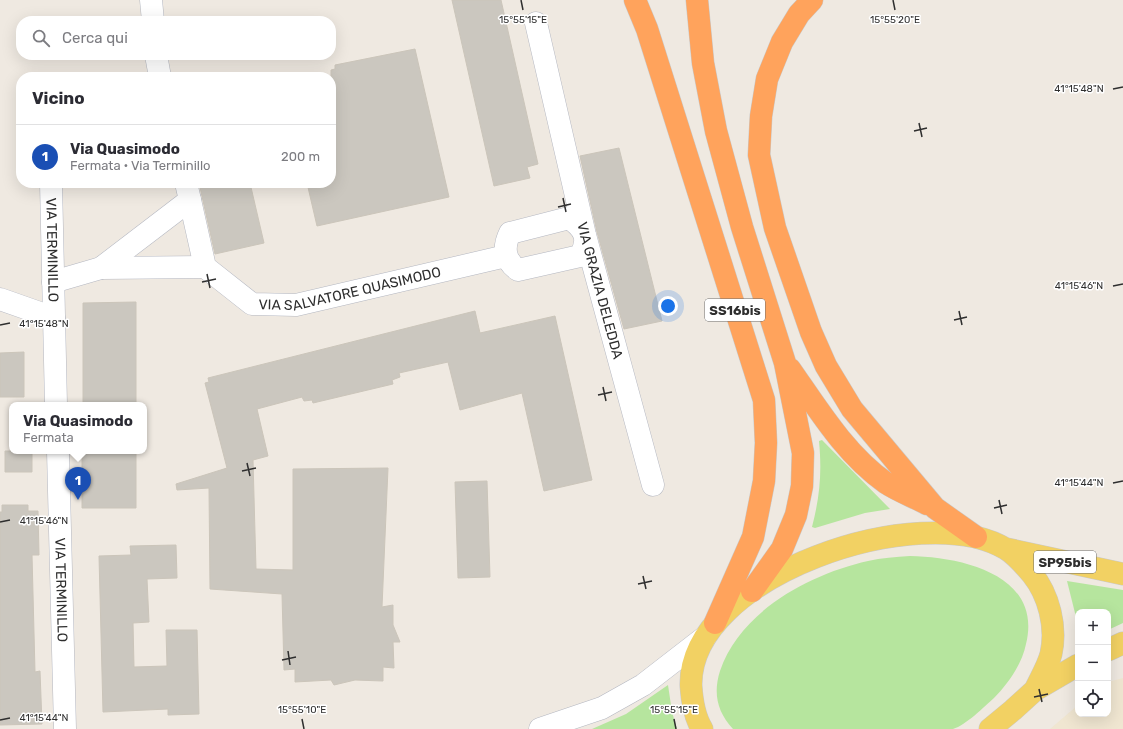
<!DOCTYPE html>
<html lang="it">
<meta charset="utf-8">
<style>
body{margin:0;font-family:Rubik,sans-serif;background:#f7f7f7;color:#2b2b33}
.controls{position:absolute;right:12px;bottom:12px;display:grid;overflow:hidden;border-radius:8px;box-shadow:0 4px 16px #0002}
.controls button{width:36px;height:36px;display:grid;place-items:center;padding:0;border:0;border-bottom:1px solid #e1e1e2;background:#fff;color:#2b2b33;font:20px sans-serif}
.you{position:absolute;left:668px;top:306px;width:14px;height:14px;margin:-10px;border:3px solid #fff;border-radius:50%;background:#1a73e8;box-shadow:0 0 0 6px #1a73e833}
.badge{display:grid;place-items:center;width:26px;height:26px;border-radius:50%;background:#0b8043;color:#fff;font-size:13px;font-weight:700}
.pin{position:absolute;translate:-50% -33px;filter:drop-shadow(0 1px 2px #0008)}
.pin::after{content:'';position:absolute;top:21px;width:14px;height:12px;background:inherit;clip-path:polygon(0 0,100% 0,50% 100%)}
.popup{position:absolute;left:9px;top:402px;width:138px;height:52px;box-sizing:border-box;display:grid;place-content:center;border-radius:8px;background:#fff;filter:drop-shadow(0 1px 3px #0005);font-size:13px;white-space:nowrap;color:#7c7c81}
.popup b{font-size:15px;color:#2b2b33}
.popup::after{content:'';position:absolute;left:50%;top:100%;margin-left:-8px;border:8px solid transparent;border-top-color:#fff}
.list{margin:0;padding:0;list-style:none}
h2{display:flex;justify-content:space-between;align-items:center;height:52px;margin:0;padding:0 16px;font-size:17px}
h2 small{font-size:13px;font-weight:400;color:#7c7c81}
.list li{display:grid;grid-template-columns:26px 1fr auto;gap:12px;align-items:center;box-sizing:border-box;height:64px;padding:0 16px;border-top:1px solid #e1e1e2}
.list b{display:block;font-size:15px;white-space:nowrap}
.list p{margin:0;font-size:13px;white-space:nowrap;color:#7c7c81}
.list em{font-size:13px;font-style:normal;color:#7c7c81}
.icon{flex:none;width:22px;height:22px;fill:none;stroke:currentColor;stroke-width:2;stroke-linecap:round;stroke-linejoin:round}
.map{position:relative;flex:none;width:1123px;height:729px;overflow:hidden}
.search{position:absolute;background:#fff;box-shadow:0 4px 16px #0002;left:16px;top:16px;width:320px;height:44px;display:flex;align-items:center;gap:10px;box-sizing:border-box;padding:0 14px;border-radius:16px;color:#7c7c81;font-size:15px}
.panel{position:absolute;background:#fff;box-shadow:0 4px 16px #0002;left:16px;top:72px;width:320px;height:116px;border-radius:16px}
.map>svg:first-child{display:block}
.education{fill:#f0e6d1}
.green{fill:#b6e59e}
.building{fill:#cbc7bf;stroke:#cbc5ba}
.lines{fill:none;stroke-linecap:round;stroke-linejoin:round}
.street-casing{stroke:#b4b7c1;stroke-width:23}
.secondary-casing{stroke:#b4b7c1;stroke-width:23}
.primary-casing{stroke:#c9c9c9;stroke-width:23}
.highway-casing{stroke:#c9c9c9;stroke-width:23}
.street{stroke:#fff;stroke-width:22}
.secondary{stroke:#fff;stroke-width:22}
.primary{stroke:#f2d163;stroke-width:22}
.highway{stroke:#ffa35c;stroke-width:22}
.ticks{fill:none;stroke:#2e2e2e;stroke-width:1.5}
.labels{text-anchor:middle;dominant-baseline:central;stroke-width:3;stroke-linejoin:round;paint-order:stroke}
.shield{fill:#fff;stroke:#6d6d6d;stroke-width:1}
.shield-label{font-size:13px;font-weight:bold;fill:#2e2e2e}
.street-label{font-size:14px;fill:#2e2e2e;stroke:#fff}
.ticks-label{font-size:10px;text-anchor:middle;fill:#2e2e2e;stroke:#fff;stroke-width:3;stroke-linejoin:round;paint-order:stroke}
</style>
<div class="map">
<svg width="1123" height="729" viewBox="0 0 1123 729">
<rect width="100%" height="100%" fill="#efe9e1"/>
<path class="education" d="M1123,678V729H1050L1078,705V714H1108V682Z"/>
<path class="green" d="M822,440L890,509L865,513L815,528L812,527C820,496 822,472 819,441Z
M910,556C962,557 1043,575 1026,644C1022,664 1008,684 994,698C984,707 966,725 953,729C943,729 908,729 896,729C841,729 787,729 733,729C717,712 713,693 720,671C740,611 810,574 868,561C881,558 896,557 910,556Z
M1067,581L1123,590V623L1108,630V612H1078V647L1075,646L1076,617Z
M668,685L672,712L677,729H592L626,714Z"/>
<path class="building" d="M452,0H501L538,164L527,167L530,178L494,186Z
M415,49L449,197L317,226L307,183H331V70L335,69V65Z
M619,148L662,321L624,329L597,232L580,156Z
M199,183H250L264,243L215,254Z
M136,302V405H83V303Z
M475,311L480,333L555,316L592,480L544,491L522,393L460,410L448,362L399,373L400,377L392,380L393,384L313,403L312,400L304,401L302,397L257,409L268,456L253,460L256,569L293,570V469L388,468L382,607L393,605V625L400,642H393L394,668L383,667V681L355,680L334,685L331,680L295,682V669L284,670L282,594L210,589L209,488L177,490L176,484L227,468L205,383L209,382L208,378Z
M24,352V397H0V353Z
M5,451H32V472H5Z
M82,451H136V508H82Z
M487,481L490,577L458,578L455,482Z
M2,505H28V511H38L39,555H32L35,672L40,671L42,724L0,725V512H2Z
M176,545L177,578L147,579L149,622L133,623L134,667L167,666L166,630H197L199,714L168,715V709L103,712L99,556L131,555L130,546Z"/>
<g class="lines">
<g class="street-casing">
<g id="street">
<path d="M151,0L153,21"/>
<path id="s1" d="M536,23L585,235L653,485"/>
<path d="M156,55L160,77"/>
<path id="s2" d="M51,183L56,405"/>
<path id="s3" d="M190,200L205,267L252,304L296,305L506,256"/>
<path d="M569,218C585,229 590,239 580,256L518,270C504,260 503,247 510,233Z"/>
<path d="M101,268L205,267"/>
<path d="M53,282L101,268L190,200L186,183"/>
<path d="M0,299L54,318"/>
<path id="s4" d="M58,451L65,729"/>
</g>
</g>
<g class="secondary-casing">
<path id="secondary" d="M540,729L602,708L643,685L705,637"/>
</g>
<g class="primary-casing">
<path id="primary" d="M1007,549L1123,574
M1108,650L1123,643
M702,729C694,716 692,701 691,686C688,575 923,498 1006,549C1016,555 1025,566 1032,574C1049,595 1057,627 1051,654C1048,666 1040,679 1035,690
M990,729L1013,710L1035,690L1078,665"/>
</g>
<g class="highway-casing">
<path id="highway" d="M635,0L647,29L764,400L766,443L764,481L753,537L715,623
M697,0L703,63L716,131L742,227L785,363L803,453L802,486L796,515L782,549L752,591
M812,0L799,14L782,42L767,79L761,116L759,155L775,228L811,332L826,366L852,409L935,508L976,537
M790,369C818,409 845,454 886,483C898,491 914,497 927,504"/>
</g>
<use href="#street" class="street"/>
<use href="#secondary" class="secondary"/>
<use href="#primary" class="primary"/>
<use href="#highway" class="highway"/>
</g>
<path class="ticks" d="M521,0L523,10M893,0L895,10M1113,89L1123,87M919,123L922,137M914,131L927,128M563,198L566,212M558,207L571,204M207,274L210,288M202,282L216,279M1113,286L1123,284M959,311L962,325M954,320L967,317M0,325L10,323M603,387L606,401M598,395L612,392M247,463L250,476M242,471L256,468M1113,483L1123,481M999,500L1002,514M994,508L1007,505M0,522L10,520M643,576L646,589M638,584L652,581M288,651L290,665M282,660L296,657M1039,689L1042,702M1034,697L1048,694M302,719L304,729M674,719L676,729M0,720L10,718"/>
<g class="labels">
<g class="shield">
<rect x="705" y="299" width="60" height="22" rx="3"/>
<rect x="1034" y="551" width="62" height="22" rx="3"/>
</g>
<g class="shield-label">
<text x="735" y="310">SS16bis</text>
<text x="1065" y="562">SP95bis</text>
</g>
<g class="street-label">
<text stroke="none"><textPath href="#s2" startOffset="67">VIA TERMINILLO</textPath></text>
<text stroke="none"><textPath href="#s3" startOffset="228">VIA SALVATORE QUASIMODO</textPath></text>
<text stroke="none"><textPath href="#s1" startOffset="275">VIA GRAZIA DELEDDA</textPath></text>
<text stroke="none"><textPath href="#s4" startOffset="139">VIA TERMINILLO</textPath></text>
</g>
</g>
<g class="ticks-label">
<text x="895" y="23">15°55'20"E</text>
<text x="523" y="23">15°55'15"E</text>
<text x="1079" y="92">41°15'48"N</text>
<text x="1079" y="289">41°15'46"N</text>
<text x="44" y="327">41°15'48"N</text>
<text x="1079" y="486">41°15'44"N</text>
<text x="44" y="524">41°15'46"N</text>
<text x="302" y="713">15°55'10"E</text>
<text x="674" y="713">15°55'15"E</text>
<text x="44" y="721">41°15'44"N</text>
</g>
</svg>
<div class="controls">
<button>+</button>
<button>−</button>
<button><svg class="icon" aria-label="locate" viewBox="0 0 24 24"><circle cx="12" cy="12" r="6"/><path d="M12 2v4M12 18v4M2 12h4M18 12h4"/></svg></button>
</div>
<div class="you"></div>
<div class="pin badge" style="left:78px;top:500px;background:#1a4fb4">1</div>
<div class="popup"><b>Via Quasimodo</b>Fermata</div>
<div class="search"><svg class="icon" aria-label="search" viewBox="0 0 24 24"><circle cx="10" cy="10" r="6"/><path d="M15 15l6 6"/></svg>Cerca qui</div>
<section class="panel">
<h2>Vicino<small></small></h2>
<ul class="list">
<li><span class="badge" style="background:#1a4fb4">1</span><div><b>Via Quasimodo</b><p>Fermata · Via Terminillo</p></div><em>200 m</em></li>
</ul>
</section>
</div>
